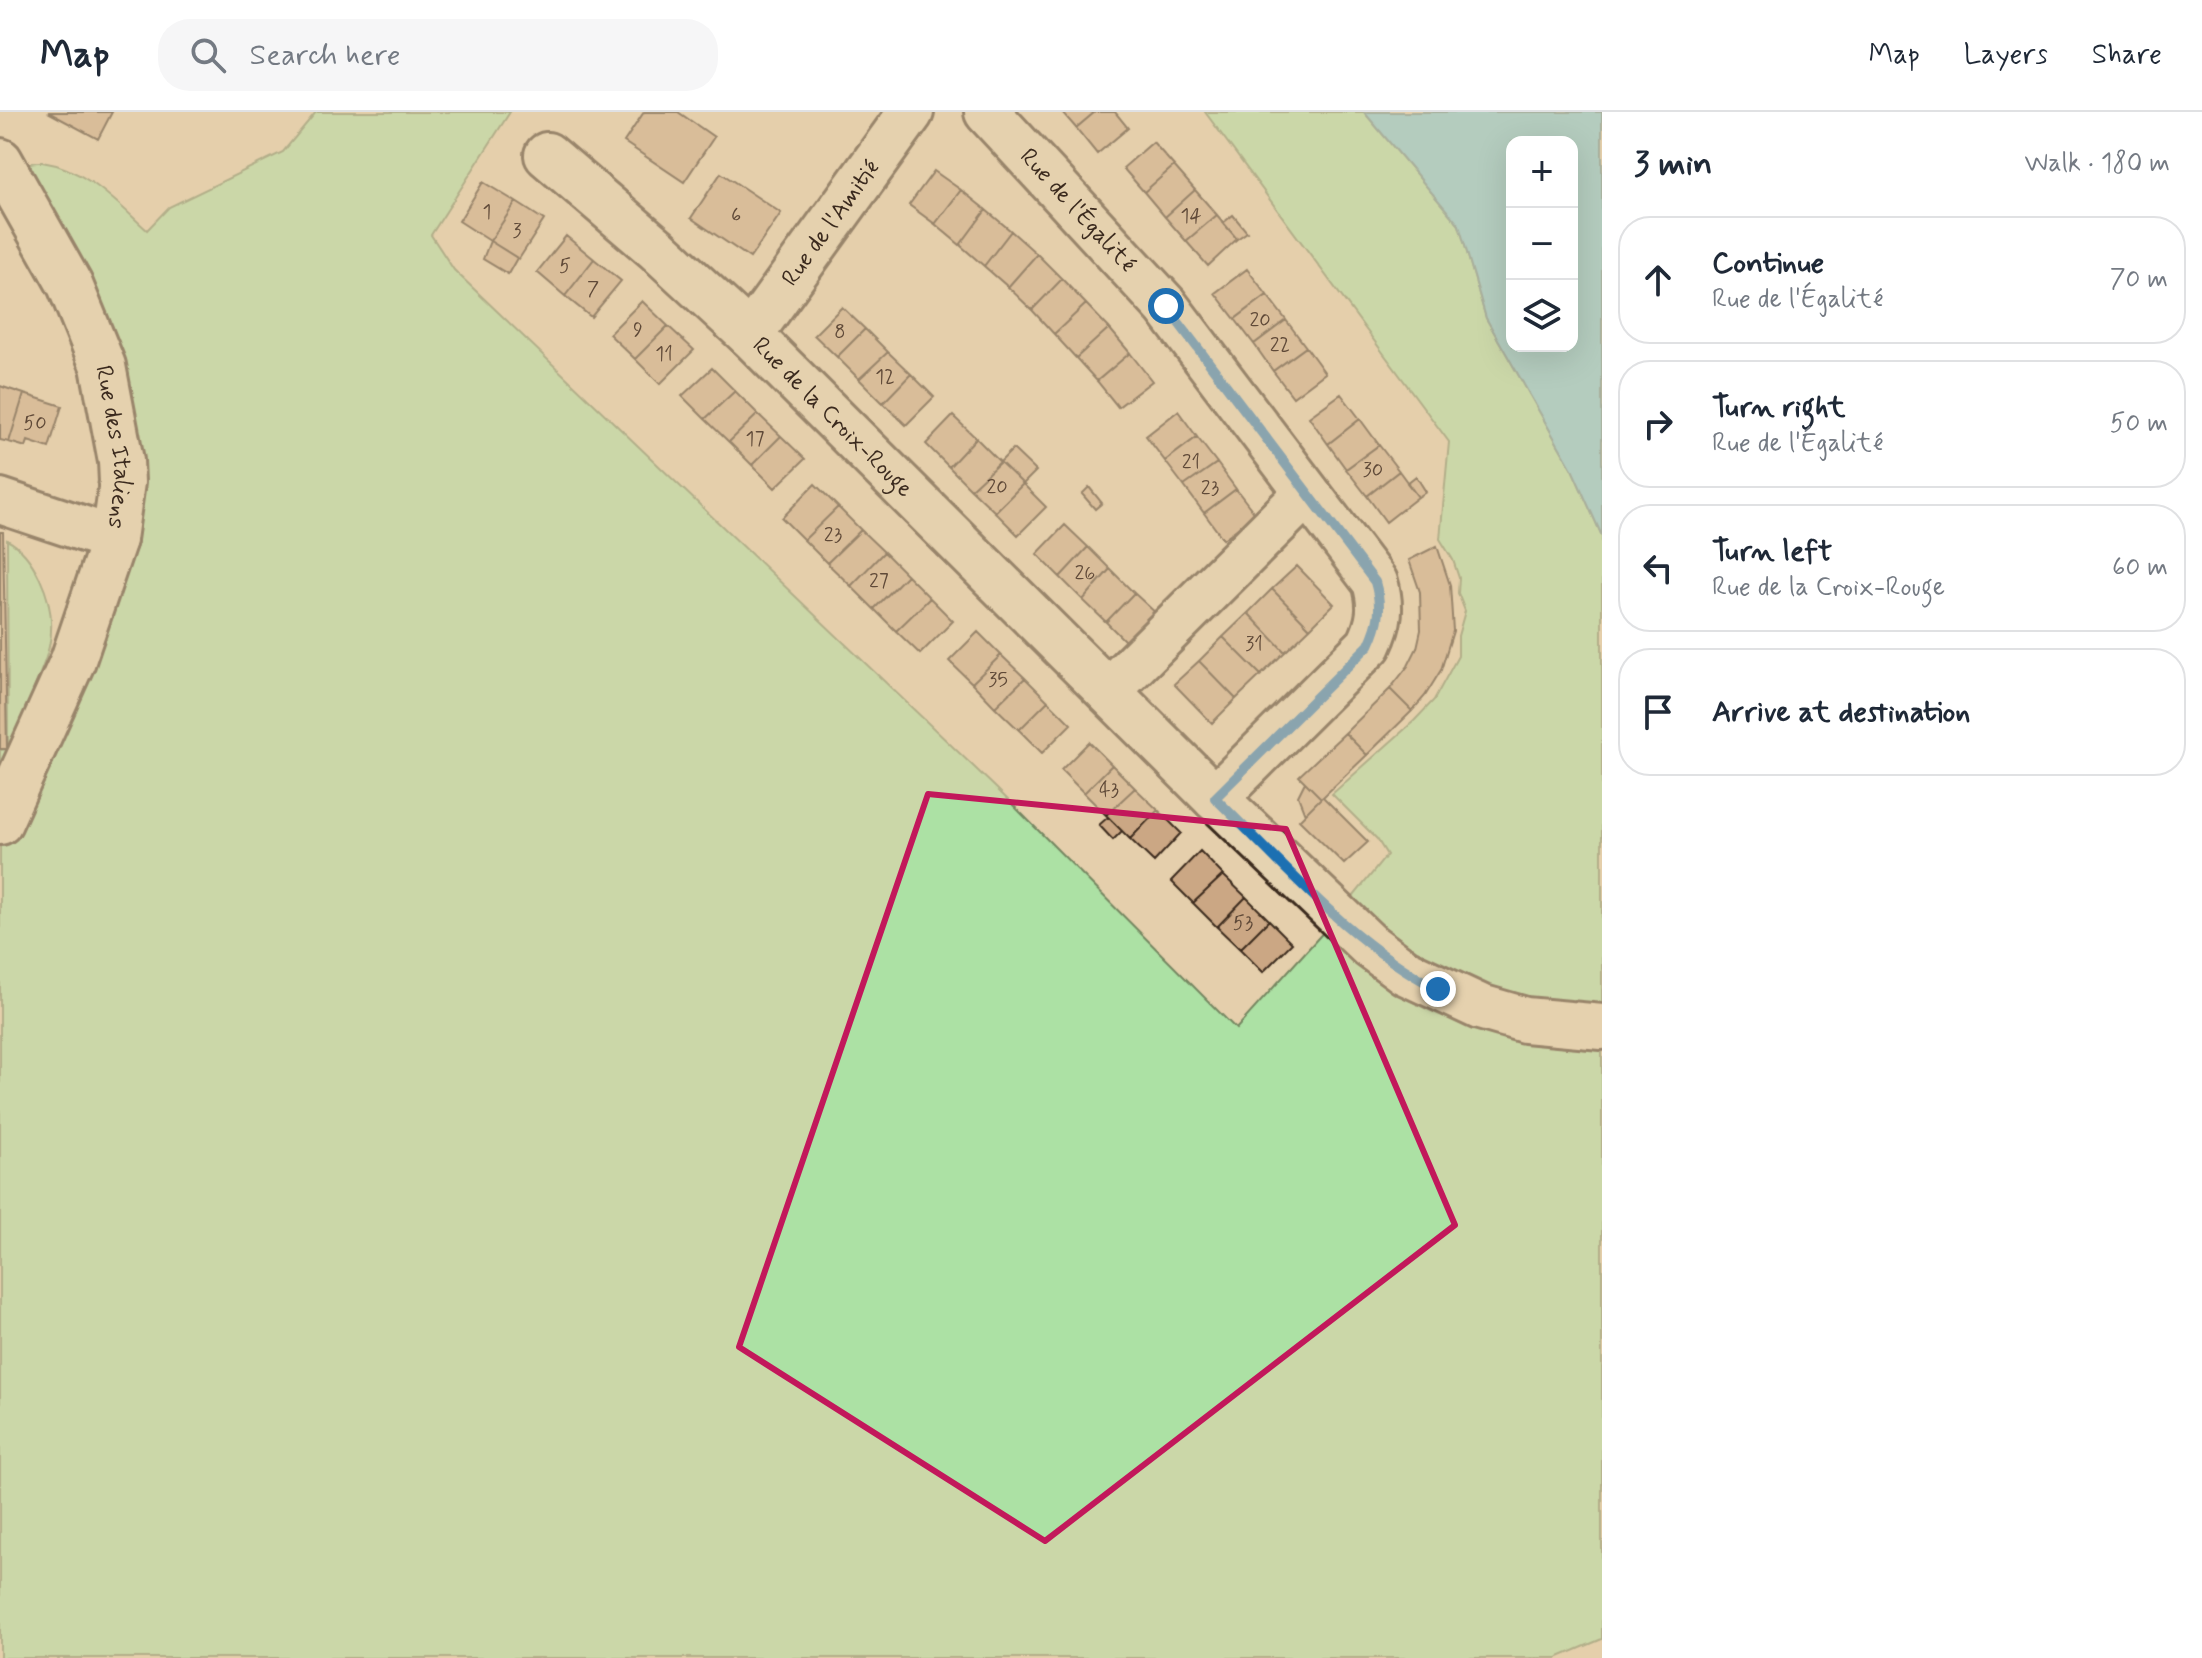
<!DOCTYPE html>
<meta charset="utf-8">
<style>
body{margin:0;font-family:Mynerve,sans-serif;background:#f6f6f7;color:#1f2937}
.controls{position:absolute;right:24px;top:24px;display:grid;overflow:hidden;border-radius:16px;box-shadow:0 8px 32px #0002}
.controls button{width:72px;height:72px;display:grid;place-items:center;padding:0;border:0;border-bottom:2px solid #e0e1e3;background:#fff;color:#1f2937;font:40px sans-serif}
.stop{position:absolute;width:24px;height:24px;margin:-18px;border:6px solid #1f6fb2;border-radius:50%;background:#fff}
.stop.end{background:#1f6fb2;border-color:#fff;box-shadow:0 2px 8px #0008}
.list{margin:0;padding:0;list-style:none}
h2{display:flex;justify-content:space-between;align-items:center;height:104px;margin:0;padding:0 32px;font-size:34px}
h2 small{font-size:26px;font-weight:400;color:#747a83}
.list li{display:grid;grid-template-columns:52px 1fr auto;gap:24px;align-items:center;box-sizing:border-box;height:128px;margin:0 16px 16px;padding:0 16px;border:2px solid #e0e1e3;border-radius:32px}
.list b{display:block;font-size:30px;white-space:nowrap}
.list p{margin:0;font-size:26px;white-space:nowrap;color:#747a83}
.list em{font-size:26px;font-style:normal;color:#747a83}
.icon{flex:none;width:44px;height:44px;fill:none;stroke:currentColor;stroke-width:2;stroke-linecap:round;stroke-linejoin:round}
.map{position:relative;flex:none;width:1602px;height:1546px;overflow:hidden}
header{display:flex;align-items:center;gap:48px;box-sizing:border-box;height:112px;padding:0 40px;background:#fff;border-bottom:2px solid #e0e1e3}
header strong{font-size:38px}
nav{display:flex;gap:44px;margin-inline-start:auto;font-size:28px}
.search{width:560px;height:72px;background:#f6f6f7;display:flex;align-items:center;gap:20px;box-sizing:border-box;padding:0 28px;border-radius:32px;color:#747a83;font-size:30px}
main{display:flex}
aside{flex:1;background:#fff}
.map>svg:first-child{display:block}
.green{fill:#ace1a4;stroke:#748661;stroke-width:2}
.water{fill:#78c7d4;stroke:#60888b;stroke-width:2;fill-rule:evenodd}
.building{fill:#cba784;stroke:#3b2a1e;stroke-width:2}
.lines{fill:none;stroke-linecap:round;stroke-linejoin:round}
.minor-casing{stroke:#3b2a1e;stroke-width:50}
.minor{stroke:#e5d3b1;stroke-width:44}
.route{stroke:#1f6fb2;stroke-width:10}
.marked{fill:none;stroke:#c2185b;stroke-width:6;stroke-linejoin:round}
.labels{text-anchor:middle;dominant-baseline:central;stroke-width:8;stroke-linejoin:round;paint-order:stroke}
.number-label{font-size:20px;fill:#5f4938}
.street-label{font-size:24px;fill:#3b2a1e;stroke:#e5d3b1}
</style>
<header>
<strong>Map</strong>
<div class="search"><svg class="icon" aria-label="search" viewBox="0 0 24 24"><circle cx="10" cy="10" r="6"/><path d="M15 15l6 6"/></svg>Search here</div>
<nav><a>Map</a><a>Layers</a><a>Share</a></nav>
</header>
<main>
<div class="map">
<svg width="1602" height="1546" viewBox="0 0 1602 1546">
<rect width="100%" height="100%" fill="#e5cfac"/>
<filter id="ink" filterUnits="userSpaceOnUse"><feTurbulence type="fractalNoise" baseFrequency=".0125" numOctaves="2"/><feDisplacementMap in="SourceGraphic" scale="16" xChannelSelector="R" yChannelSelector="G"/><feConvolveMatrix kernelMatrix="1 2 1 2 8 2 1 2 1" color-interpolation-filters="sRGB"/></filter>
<g filter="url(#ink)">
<path class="green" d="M316,0H510L431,123L454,158L997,677L1236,917L1337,805L1387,743L1377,727L1332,682L1414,609L1434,588L1458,544V524L1465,499L1458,481L1459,466L1453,448L1440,427L1449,330L1205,0H1364L1459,113L1486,206L1572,357L1602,424V1527L1557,1546H0V710L121,349L5,57C17,54 31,49 42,50C85,56 117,91 147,118L169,95L283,40Z
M7,428C34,442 53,487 51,518C51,538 41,558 34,577C24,607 14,636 0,664V638L8,637Z"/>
<path class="water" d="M1364,0H1602V424L1572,357L1486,206L1459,113ZM1512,30H1572V234H1512Z"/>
<path class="building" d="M48,0H112L98,27Z
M644,0H678L714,25L684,70L624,30Z
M1062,0H1095L1076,16Z
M1095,0H1115L1128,16L1097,42L1076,16Z
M1153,30L1174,54L1144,80L1123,56Z
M1174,54L1195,78L1165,105L1144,80Z
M934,59L961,78L935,112L909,93Z
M721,61L781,101L750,146L691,106Z
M483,70L516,90L490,129L459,109Z
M961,78L986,98L960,133L935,112Z
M1195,78L1217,103L1186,129L1165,105Z
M516,90L544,108L519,147L490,129Z
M986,98L1011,119L984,154L960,133Z
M1217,103L1237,127L1208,154L1186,129Z
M1233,103L1247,120L1237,127L1223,111Z
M1011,119L1037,142L1008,175L984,154Z
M566,124L594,147L565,184L537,160Z
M490,129L517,146L508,162L483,147Z
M1037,142L1062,167L1032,198L1008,175Z
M594,147L621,169L591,205L565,184Z
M1247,157L1267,183L1235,207L1215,181Z
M1062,167L1086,192L1054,222L1032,198Z
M1267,183L1286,208L1254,232L1235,207Z
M642,189L668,214L635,247L609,222Z
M1086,192L1109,216L1076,246L1054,222Z
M842,195L865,217L837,245L814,223Z
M1286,208L1306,235L1273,259L1254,232Z
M668,214L694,238L660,272L635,247Z
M1109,216L1130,241L1097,269L1076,246Z
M865,217L888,240L859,267L837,245Z
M1306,235L1325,261L1293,285L1273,259Z
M888,240L911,262L883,291L859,267Z
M1130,241L1152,269L1118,295L1097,269Z
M712,256L735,279L705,307L682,284Z
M911,262L934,285L906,313L883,291Z
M0,274L24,282L9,330L0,328Z
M735,279L758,302L729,330L705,307Z
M24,282L62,294L49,336L28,329L26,335L9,330Z
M1341,282L1360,307L1328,332L1309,305Z
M1178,299L1197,325L1165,349L1146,324Z
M758,302L781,324L752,353L729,330Z
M953,304L976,326L949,355L926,332Z
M1360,307L1379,333L1346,357L1328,332Z
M781,324L805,347L775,376L752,353Z
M1197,325L1217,351L1184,374L1165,349Z
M976,326L1000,350L971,377L949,355Z
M1379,333L1399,359L1367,384L1346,357Z
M1013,337L1036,359L1023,372L1000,350Z
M1000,350L1023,372L995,400L971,377Z
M1217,351L1236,377L1204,401L1184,374Z
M1399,359L1418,385L1386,410L1367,384Z
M1416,364L1426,380L1418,385L1407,371Z
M815,372L838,395L804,428L782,406Z
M1023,372L1046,395L1018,423L995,400Z
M1089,375L1102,391L1095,397L1082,382Z
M1236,377L1256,403L1223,427L1204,401Z
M838,395L861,418L827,451L804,428Z
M1065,413L1088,435L1060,465L1037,442Z
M861,418L884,440L851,474L827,451Z
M0,420H3L7,637H0Z
M1437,434L1450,473L1453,519L1441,558L1425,584L1412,599L1390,577L1408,554L1417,536L1421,518L1420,480L1409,448Z
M1088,435L1110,457L1083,488L1060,465Z
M884,440L907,463L874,497L851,474Z
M1297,454L1334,492L1310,516L1272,477Z
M1110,457L1134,481L1106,510L1083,488Z
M907,463L930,486L896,519L874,497Z
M1272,477L1310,516L1285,540L1248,501Z
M1134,481L1158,503L1129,533L1106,510Z
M930,486L953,509L920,542L896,519Z
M1248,501L1285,540L1261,563L1223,525Z
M978,520L1001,543L972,571L949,549Z
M1223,525L1261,563L1236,587L1199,549Z
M1001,543L1025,566L995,595L972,571Z
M1199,549L1236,587L1212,611L1174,572Z
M1025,566L1048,589L1019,618L995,595Z
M1390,577L1412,599L1367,643L1345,621Z
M1048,589L1071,612L1042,641L1019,618Z
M1345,621L1367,643L1323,685L1368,730L1344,752L1299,708L1321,686L1299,664Z
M1089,630L1112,653L1084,681L1061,658Z
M1112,653L1135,676L1106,703L1084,681Z
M1305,670L1321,686L1305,702L1298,684Z
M1135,676L1158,698L1130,727L1106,703Z
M1158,698L1181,721L1154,750L1130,727Z
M1108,705L1122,719L1113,728L1099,713Z
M1200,739L1223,763L1193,791L1171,769Z
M1223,763L1246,785L1217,815L1193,791Z
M1246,785L1269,808L1240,837L1217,815Z
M1269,808L1292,831L1263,860L1240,837Z"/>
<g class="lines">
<g class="minor-casing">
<g id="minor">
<path id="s1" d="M987,0L1166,194L1375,470C1382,494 1380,510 1369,533L1215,686"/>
<path id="s2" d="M547,43L657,137L750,223L1215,686L1370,834L1405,860L1480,895L1525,908L1602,915"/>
<path id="s3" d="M0,49L70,173L103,254L121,349L122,370L114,427L73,548L0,710"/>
<path id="s4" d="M750,223L911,0"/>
<path d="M0,389L114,427"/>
<path d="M1108,579L1307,381"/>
</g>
</g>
<use href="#minor" class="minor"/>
</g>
</g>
<g class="lines" filter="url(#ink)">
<path class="route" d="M1166,194L1375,470C1382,494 1380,510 1369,533L1215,686C1285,754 1351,832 1438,877"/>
</g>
<path d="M0 0H1602V1546H0ZM928,682L1286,717L1455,1113L1045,1429L739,1235Z" fill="#e5cfac" fill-opacity=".55" fill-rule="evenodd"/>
<path class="marked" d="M928,682L1286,717L1455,1113L1045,1429L739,1235Z"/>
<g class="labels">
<g class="number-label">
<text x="487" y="100">1</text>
<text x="736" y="103">6</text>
<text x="1191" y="104">14</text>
<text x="517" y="119">3</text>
<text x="565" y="154">5</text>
<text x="593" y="177">7</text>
<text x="1260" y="208">20</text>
<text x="638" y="218">9</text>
<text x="840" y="220">8</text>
<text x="1280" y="233">22</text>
<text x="664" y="242">11</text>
<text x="885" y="265">12</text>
<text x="35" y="311">50</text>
<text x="755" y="327">17</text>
<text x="1191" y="350">21</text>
<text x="1373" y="358">30</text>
<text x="997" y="375">20</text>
<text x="1210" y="376">23</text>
<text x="833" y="423">23</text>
<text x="1085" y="461">26</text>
<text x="879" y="469">27</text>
<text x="1254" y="532">31</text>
<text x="998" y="568">35</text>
<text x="1109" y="678">43</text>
<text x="1243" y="811">53</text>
</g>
<g class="street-label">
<text stroke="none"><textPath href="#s1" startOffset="134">Rue de l'Égalité</textPath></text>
<text stroke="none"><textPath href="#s4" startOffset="138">Rue de l'Amitié</textPath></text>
<text stroke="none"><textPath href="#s2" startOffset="388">Rue de la Croix-Rouge</textPath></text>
<text stroke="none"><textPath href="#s3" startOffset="312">Rue des Italiens</textPath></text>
</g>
</g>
</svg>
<div class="controls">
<button>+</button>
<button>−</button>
<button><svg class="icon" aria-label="layers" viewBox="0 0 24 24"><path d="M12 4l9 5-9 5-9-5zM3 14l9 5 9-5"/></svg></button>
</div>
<div class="stop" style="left:1166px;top:194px"></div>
<div class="stop end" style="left:1438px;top:877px"></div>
</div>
<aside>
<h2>3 min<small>Walk · 180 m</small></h2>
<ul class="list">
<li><svg class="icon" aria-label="ahead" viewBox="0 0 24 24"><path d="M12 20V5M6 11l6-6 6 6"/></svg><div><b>Continue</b><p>Rue de l'Égalité</p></div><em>70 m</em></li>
<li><svg class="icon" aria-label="right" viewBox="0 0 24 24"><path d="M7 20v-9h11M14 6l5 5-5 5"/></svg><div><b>Turn right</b><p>Rue de l'Égalité</p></div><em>50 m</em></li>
<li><svg class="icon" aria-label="left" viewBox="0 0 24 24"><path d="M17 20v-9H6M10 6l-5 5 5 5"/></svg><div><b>Turn left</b><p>Rue de la Croix-Rouge</p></div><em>60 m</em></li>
<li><svg class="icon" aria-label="arrive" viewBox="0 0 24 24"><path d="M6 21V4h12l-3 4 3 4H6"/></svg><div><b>Arrive at destination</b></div></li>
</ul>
</aside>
</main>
